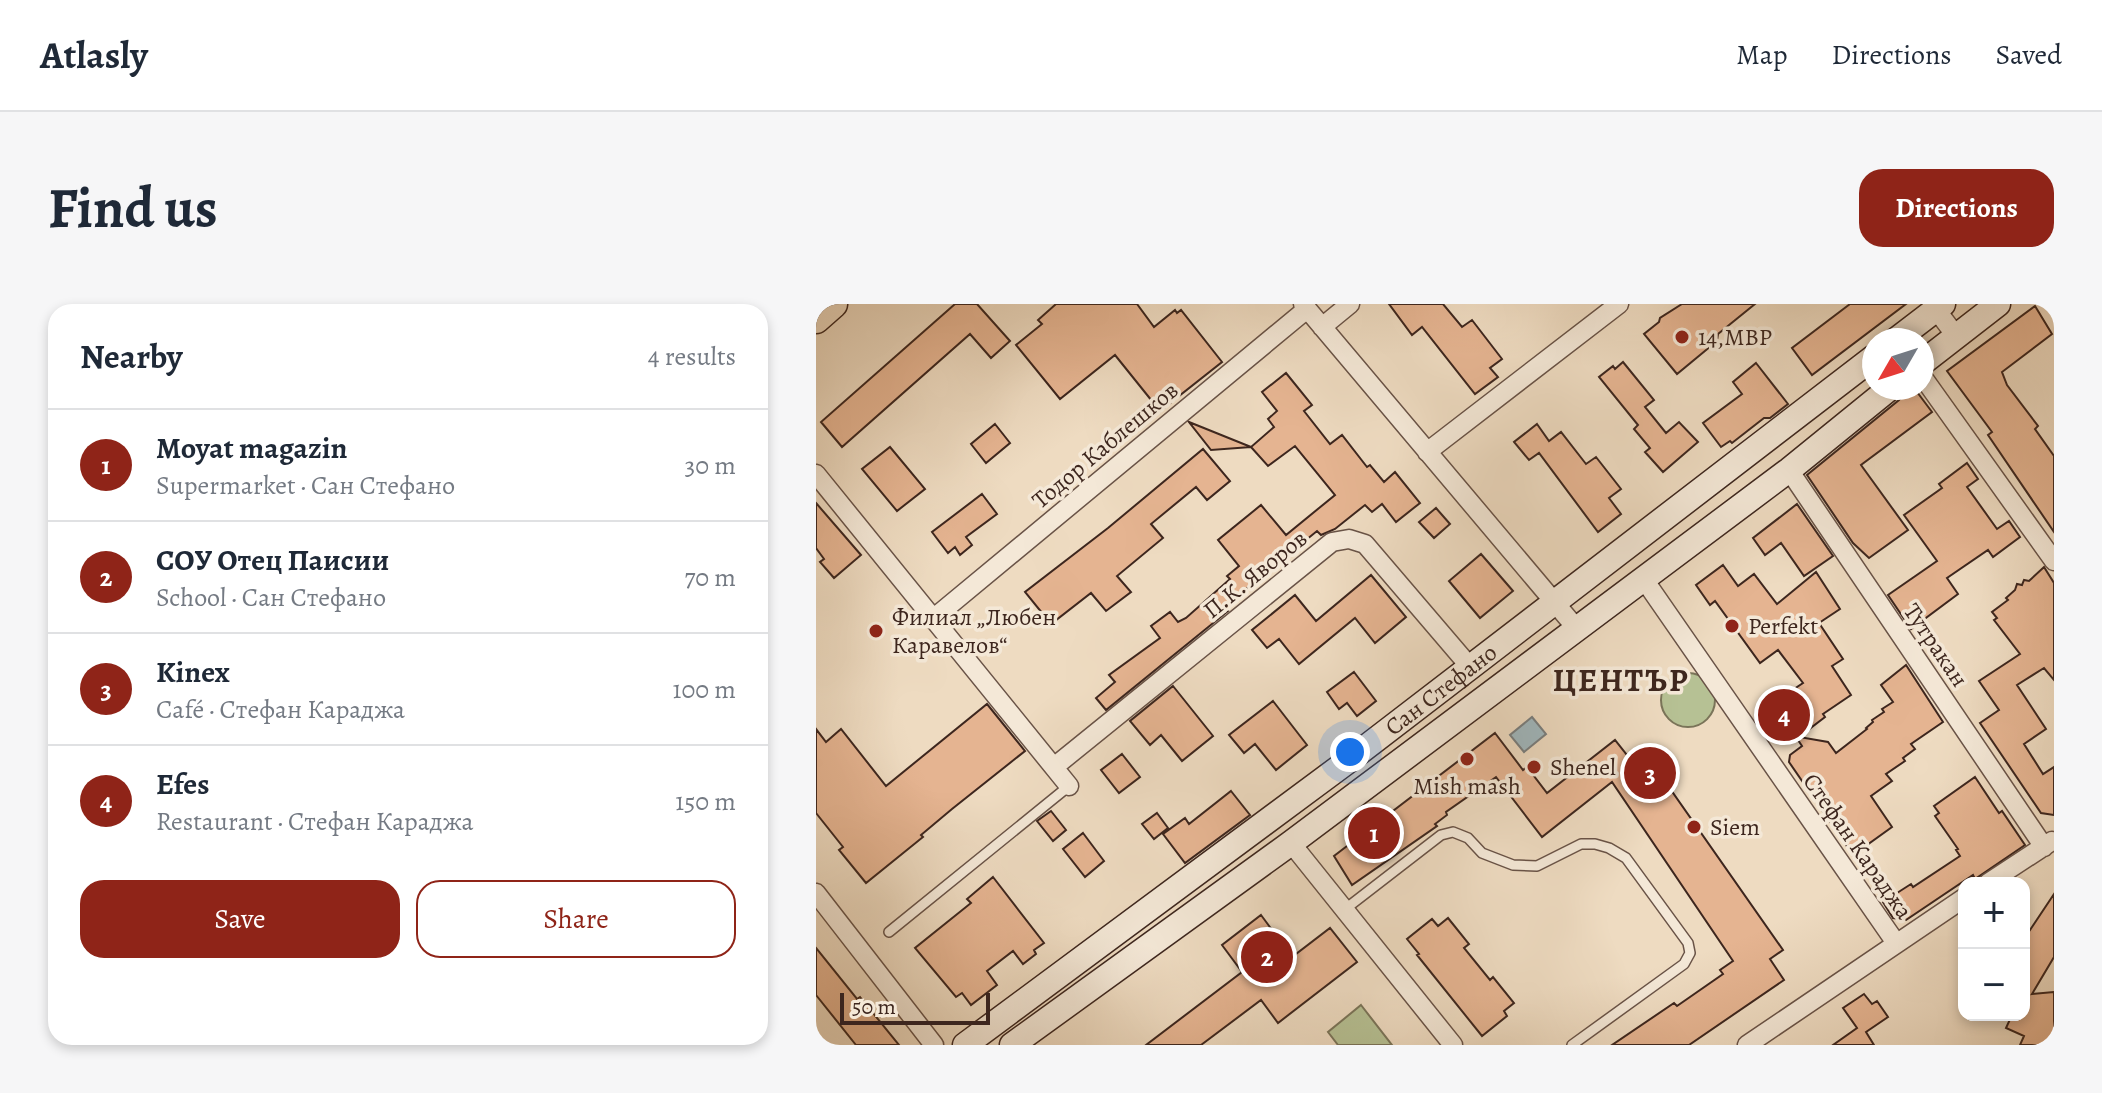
<!DOCTYPE html>
<meta charset="utf-8">
<style>
body{margin:0;font-family:Alegreya,serif;background:#f6f6f7;color:#1f2937}
.controls{position:absolute;right:24px;bottom:24px;display:grid;overflow:hidden;border-radius:16px;box-shadow:0 4px 12px #0003}
.controls button{width:72px;height:72px;display:grid;place-items:center;padding:0;border:0;border-bottom:2px solid #e0e1e3;background:#fff;color:#1f2937;font:40px sans-serif}
.compass{position:absolute;left:1046px;top:24px;width:72px;height:72px;border-radius:50%;background:#fff;box-shadow:0 4px 12px #0003;rotate:231deg}
.scale{position:absolute;left:24px;bottom:20px;width:150px;box-sizing:border-box;padding-left:8px;border:4px solid #3d261e;border-top:0;font-size:22px;line-height:28px;white-space:nowrap;color:#3d261e;-webkit-text-stroke:6px #f4e8d7;paint-order:stroke}
.you{position:absolute;left:534px;top:448px;width:28px;height:28px;margin:-20px;border:6px solid #fff;border-radius:50%;background:#1a73e8;box-shadow:0 0 0 12px #1a73e833}
.badge{display:grid;place-items:center;width:52px;height:52px;border-radius:50%;background:#8f2418;color:#fff;font-size:26px;font-weight:700}
.pin{position:absolute;translate:-50% -50%;border:4px solid #fff;box-shadow:0 2px 8px #0006}
.list{margin:0;padding:0;list-style:none}
h2{display:flex;justify-content:space-between;align-items:center;height:104px;margin:0;padding:0 32px;font-size:34px}
h2 small{font-size:26px;font-weight:400;color:#747a83}
.list li{display:grid;grid-template-columns:52px 1fr auto;gap:24px;align-items:center;box-sizing:border-box;height:112px;padding:0 32px;border-top:2px solid #e0e1e3}
.list b{display:block;font-size:30px;white-space:nowrap}
.list p{margin:0;font-size:26px;white-space:nowrap;color:#747a83}
.list em{font-size:26px;font-style:normal;color:#747a83}
.actions{display:flex;gap:16px;padding:24px 32px}
.actions a{flex:1;padding:18px 0;border:2px solid #8f2418;border-radius:24px;text-align:center;font-size:28px;color:#8f2418}
.actions .main{background:#8f2418;color:#fff}
.map{position:relative;flex:none;width:1238px;height:741px;overflow:hidden;border-radius:24px}
header{display:flex;align-items:center;gap:48px;box-sizing:border-box;height:112px;padding:0 40px;background:#fff;border-bottom:2px solid #e0e1e3}
header strong{font-size:38px}
nav{display:flex;gap:44px;margin-inline-start:auto;font-size:28px}
.intro{display:flex;align-items:center;justify-content:space-between;box-sizing:border-box;height:192px;padding:0 48px}
h1{margin:0;font-size:56px}
.button{padding:20px 36px;border-radius:24px;background:#8f2418;color:#fff;font-size:28px;font-weight:700}
main{display:flex;gap:48px;padding:0 48px}
aside{flex:1;background:#fff;border-radius:24px;box-shadow:0 4px 12px #0003}
.map>svg:first-child{display:block}
.green{fill:#b6c194;stroke:#7a7459;stroke-width:2}
.water{fill:#a0b8bf;stroke:#787e7f;stroke-width:2}
.building{fill:#e5b491;stroke:#3d261e;stroke-width:2}
.lines{fill:none;stroke-linecap:round;stroke-linejoin:round}
.service-casing{stroke:#695347;stroke-width:12}
.minor-casing{stroke:#695347;stroke-width:21}
.secondary-casing{stroke:#3d261e;stroke-width:27}
.primary-casing{stroke:#3d261e;stroke-width:31}
.service{stroke:#f4e8d7;stroke-width:9}
.minor{stroke:#f4e8d7;stroke-width:18}
.secondary{stroke:#f4e8d7;stroke-width:24}
.primary{stroke:#eedbc1;stroke-width:28}
.poi-dot{fill:#8f2418;stroke:#f4e8d7;stroke-width:3}
.labels{text-anchor:middle;dominant-baseline:central;stroke-width:7;stroke-linejoin:round;paint-order:stroke}
.poi-label{font-size:24px;fill:#3d261e;stroke:#f4e8d7;text-anchor:start}
.street-label{font-size:24px;fill:#3d261e;stroke:#f4e8d7}
.district-label{font-size:32px;font-weight:bold;letter-spacing:2px;fill:#3d261e;stroke:#f4e8d7}
</style>
<header>
<strong>Atlasly</strong>
<nav><a>Map</a><a>Directions</a><a>Saved</a></nav>
</header>
<div class="intro"><h1>Find us</h1><a class="button">Directions</a></div>
<main>
<aside>
<h2>Nearby<small>4 results</small></h2>
<ul class="list">
<li><span class="badge">1</span><div><b>Moyat magazin</b><p>Supermarket · Сан Стефано</p></div><em>30 m</em></li>
<li><span class="badge">2</span><div><b>СОУ Отец Паисии</b><p>School · Сан Стефано</p></div><em>70 m</em></li>
<li><span class="badge">3</span><div><b>Kinex</b><p>Café · Стефан Караджа</p></div><em>100 m</em></li>
<li><span class="badge">4</span><div><b>Efes</b><p>Restaurant · Стефан Караджа</p></div><em>150 m</em></li>
</ul>
<div class="actions"><a class="main">Save</a><a>Share</a></div>
</aside>
<div class="map">
<svg width="1238" height="741" viewBox="0 0 1238 741">
<rect width="100%" height="100%" fill="#eedbc1"/>
<filter id="stains"><feTurbulence type="fractalNoise" baseFrequency=".0025" numOctaves="4"/><feColorMatrix values="0 0 0 0 .2 0 0 0 0 .09 0 0 0 0 .02 0 0 0 .5 -.17"/></filter>
<radialGradient id="worn" r=".72"><stop offset=".6" stop-color="#630" stop-opacity="0"/><stop offset="1" stop-color="#630" stop-opacity=".3"/></radialGradient>
<path class="green" d="M845 396a27 27 0 1 1 54 0a27 27 0 1 1-54 0Z
M545,701L576,741H522L512,728Z"/>
<path class="water" d="M716,413L730,430L708,448L694,431Z"/>
<path class="building" d="M139,0H161L194,37L175,54L154,30L26,143L5,118Z
M240,0H321L338,23L359,6L361,9L365,6L406,58L344,107L299,51L244,95L200,41L226,20L222,16Z
M573,0H627L646,23L656,16L686,55L674,64L682,73L659,90L606,23L596,31Z
M866,0H939L902,30L901,37L861,70L828,30L843,18L844,14Z
M1034,0H1090L996,71L976,44Z
M1219,2L1236,30L1186,68L1191,81L1222,122L1219,125L1238,152V228L1172,131L1176,128L1131,67Z
M807,58L838,96L829,103L850,129L863,118L882,138L847,168L829,148L834,144L818,125L822,121L783,73L797,62L799,65Z
M940,59L972,100L954,114H948L916,139L914,137L905,143L887,119L926,90L917,78Z
M470,69L496,101L488,107L514,140L526,131L551,163L554,161L568,178L579,168L604,199L580,218L566,200L556,208L549,201L519,225L505,231L501,227L408,303L412,307L290,406L280,394L299,378L293,371L344,334L335,322L354,308L362,318L370,314L414,275L411,272L423,262L402,236L445,201L470,231L519,191L479,142L452,162L435,143L458,123L452,115L461,107L446,88Z
M1092,84H1098L1116,108L1045,161L1092,226L1053,254L1037,239L991,171L1083,96Z
M373,118L435,143L395,146Z
M179,120L194,139L170,159L155,140Z
M721,120L733,137L745,128L770,160L780,153L805,185L793,194L805,210L782,228L723,149L713,156L698,138Z
M74,143L109,185L81,207L46,165Z
M387,145L414,177L391,196L380,183L335,220L347,234L301,272L315,288L290,307L275,289L235,320L209,288L292,224Z
M1151,159L1162,175L1151,183L1181,225L1193,217L1204,233L1177,253L1172,246L1131,274L1142,290L1095,325L1072,291L1121,257L1088,211L1126,184L1123,180Z
M166,190L181,210L150,233L156,241L144,251L139,243L132,249L116,228Z
M0,199L45,251L18,274L4,258L8,255L0,244Z
M981,200L1017,252L988,272L965,239L949,251L937,234Z
M620,204L634,220L618,234L603,218Z
M665,250L697,287L664,314L633,277Z
M907,261L922,282L938,270L961,300L1000,268L1024,305L1003,319L1027,355L1016,362L1035,391L1007,410L1009,413L983,433L1012,438L1020,449L1051,425L1050,424L1057,418L1056,416L1068,408L1066,405L1077,398L1065,381L1090,361L1127,418L1095,440L1099,445L1087,454L1089,457L1070,470L1076,477L1055,492L1076,523L1037,551L973,458L974,451L986,442L957,399L987,379L962,346L944,359L899,297L894,301L880,281Z
M1228,263L1238,279V376L1228,364L1201,381L1230,425L1208,440L1227,470L1238,463V511L1225,509L1164,419L1183,406L1163,377L1204,350L1178,316L1181,314L1176,308L1192,296L1190,294L1199,286L1201,280L1206,281L1208,276L1213,277Z
M555,271L590,313L559,339L539,314L483,360L463,335L451,344L436,326L479,291L500,317Z
M538,368L560,397L541,412L531,399L523,405L511,388Z
M357,382L397,432L366,457L345,431L334,441L314,417Z
M457,397L491,441L460,466L439,440L428,449L413,431Z
M171,400L209,447L136,505L105,531L107,533L50,579L23,546L27,543L0,509V425L10,438L25,425L70,482Z
M679,429L707,466L711,463L731,489L799,436L822,465L834,456L967,646L954,655L968,676L873,741H796L858,699L861,702L907,670L904,666L917,657L796,478L726,533L680,473L630,508L631,511L619,520L621,522L536,581L518,552Z
M306,450L324,473L303,489L285,466Z
M1159,473L1183,509L1186,507L1209,541L1159,575L1157,571L1090,616L1077,614L1067,598L1095,580L1097,583L1144,552L1140,546L1142,545L1119,512L1123,509L1118,502Z
M415,487L434,511L369,559L347,530L369,514L373,520Z
M235,507L250,526L237,537L221,517Z
M341,509L352,524L338,535L326,520Z
M267,529L288,557L269,573L247,545Z
M177,573L228,639L218,646L220,650L207,660L197,647L171,667L181,681L155,701L146,689L140,693L99,644L155,599L151,595Z
M1238,590V653L1216,690L1238,688V741H1204L1208,732L1190,724L1196,711H1208V635Z
M445,611L476,653L514,624L541,658L462,719L445,696L385,741H330L426,668L406,641Z
M632,614L653,640L648,644L674,676L677,673L698,699L688,707L691,712L666,732L601,651L603,650L591,635L616,615L622,622Z
M0,644L41,695L44,693L83,741H40L0,691Z
M1048,690L1056,700L1061,697L1072,713L1050,728L1058,741H1017L1041,724L1027,704Z"/>
<g class="lines">
<g class="service-casing">
<path id="service" d="M528,606L625,531L637,528L652,534L666,549L697,561L721,562L765,540H779L793,544L810,554L872,639L874,649L868,660L756,741
M73,628L253,482"/>
</g>
<g class="minor-casing">
<path id="minor" d="M487,0L761,325
M1116,0L1140,32
M506,23L534,0
M1106,72L1238,257
M611,148L803,0
M973,166L1228,543
M0,170L253,482
M827,274L1080,639
M118,314L491,5
M238,463L516,238L533,235L549,240L655,364
M475,539L637,741
M1172,579L1236,537
M0,589L118,741
M931,741L1148,594"/>
</g>
<g class="secondary-casing">
<g id="secondary">
<path d="M1080,36L1127,0"/>
<path d="M1106,59L1182,0"/>
<path id="s1" d="M149,741L532,457L1058,53"/>
<path d="M196,741L475,539L973,166L1074,84"/>
</g>
</g>
<g class="primary-casing">
<path id="primary" d="M0,15L17,0"/>
</g>
<use href="#service" class="service"/>
<use href="#minor" class="minor"/>
<use href="#secondary" class="secondary"/>
<use href="#primary" class="primary"/>
</g>
<g class="poi-dot">
<circle cx="866" cy="33" r="8"/>
<circle cx="916" cy="322" r="8"/>
<circle cx="60" cy="327" r="8"/>
<circle cx="651" cy="455" r="8"/>
<circle cx="718" cy="463" r="8"/>
<circle cx="878" cy="523" r="8"/>
</g>
<g class="labels">
<g class="poi-label">
<text x="882" y="33">14,МВР</text>
<text x="76" y="313">Филиал „Любен<tspan x="76" dy="28">Каравелов“</tspan></text>
<text x="932" y="322">Perfekt</text>
<text x="734" y="463">Shenel</text>
<text x="651" y="482" text-anchor="middle">Mish mash</text>
<text x="894" y="523">Siem</text>
</g>
<g class="street-label">
<text transform="translate(289 141) rotate(-40)">Тодор Каблешков</text>
<text transform="translate(439 270) rotate(-39)">П.К. Яворов</text>
<text transform="translate(1120 341) rotate(56)">Тутракан</text>
<text stroke="none"><textPath href="#s1" startOffset="594">Сан Стефано</textPath></text>
<text transform="translate(1042 542) rotate(55)">Стефан Караджа</text>
</g>
<g class="district-label">
<text x="805" y="376">ЦЕНТЪР</text>
</g>
</g>
<rect width="100%" height="100%" filter="url(#stains)"/>
<rect width="100%" height="100%" fill="url(#worn)"/>
</svg>
<div class="controls">
<button>+</button>
<button>−</button>
</div>
<svg class="compass" viewBox="-18 -18 36 36"><path d="M0-13l5 13h-10z" fill="#e53935"/><path d="M0 13l5-13h-10z" fill="#747a83"/></svg>
<div class="scale">50 m</div>
<div class="you"></div>
<div class="pin badge" style="left:558px;top:529px">1</div>
<div class="pin badge" style="left:451px;top:653px">2</div>
<div class="pin badge" style="left:834px;top:469px">3</div>
<div class="pin badge" style="left:968px;top:411px">4</div>
</div>
</main>
